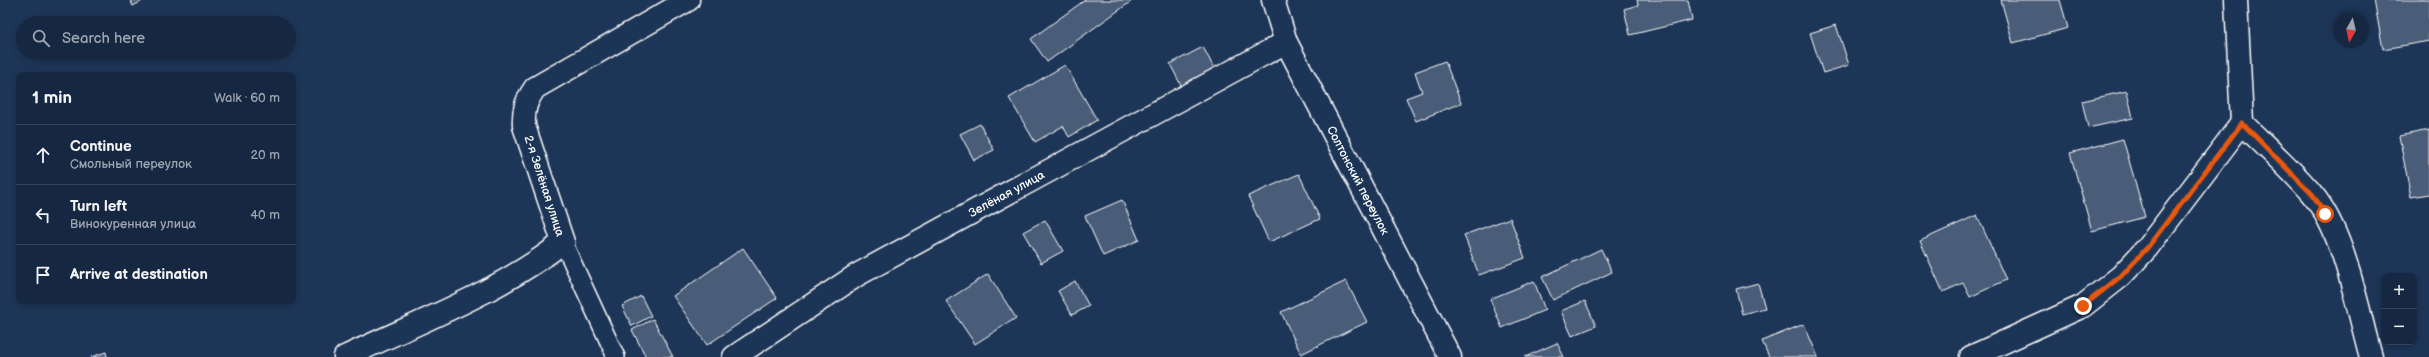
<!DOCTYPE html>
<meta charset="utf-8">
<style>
body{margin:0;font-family:"Balsamiq Sans",sans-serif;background:#1f3048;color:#f1f3f6}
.controls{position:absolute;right:12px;bottom:12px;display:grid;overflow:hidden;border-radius:8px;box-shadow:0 2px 6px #0003}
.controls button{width:36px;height:36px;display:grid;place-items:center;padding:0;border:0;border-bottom:1px solid #35445a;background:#162841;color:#f1f3f6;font:20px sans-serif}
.compass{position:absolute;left:2333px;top:12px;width:36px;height:36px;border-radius:50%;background:#162841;box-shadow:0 2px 6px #0003;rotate:188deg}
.stop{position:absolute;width:12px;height:12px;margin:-9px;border:3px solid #ea580c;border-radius:50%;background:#fff}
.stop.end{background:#ea580c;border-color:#fff;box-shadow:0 1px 4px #0008}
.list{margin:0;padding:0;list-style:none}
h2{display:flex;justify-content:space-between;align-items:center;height:52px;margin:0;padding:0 16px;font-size:17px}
h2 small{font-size:13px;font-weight:400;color:#9ea6b1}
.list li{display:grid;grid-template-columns:26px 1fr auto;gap:12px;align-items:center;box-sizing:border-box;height:60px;padding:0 16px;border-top:1px solid #35445a}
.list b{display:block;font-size:15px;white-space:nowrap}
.list p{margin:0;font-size:13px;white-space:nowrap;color:#9ea6b1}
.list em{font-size:13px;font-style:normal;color:#9ea6b1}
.icon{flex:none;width:22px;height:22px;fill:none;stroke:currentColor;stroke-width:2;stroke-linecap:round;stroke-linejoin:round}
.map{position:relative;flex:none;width:2429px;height:357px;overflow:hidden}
.search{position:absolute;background:#162841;box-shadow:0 2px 6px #0003;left:16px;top:16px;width:280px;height:44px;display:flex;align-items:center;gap:10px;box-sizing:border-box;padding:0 14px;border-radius:22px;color:#9ea6b1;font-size:15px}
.panel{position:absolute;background:#162841;box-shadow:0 2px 6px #0003;left:16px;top:72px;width:280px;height:232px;border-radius:8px}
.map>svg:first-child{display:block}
.building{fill:#4a5d79;stroke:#fff}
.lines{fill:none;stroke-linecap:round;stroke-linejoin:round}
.lane-casing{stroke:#fff;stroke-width:20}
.street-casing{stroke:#fff;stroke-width:25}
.lane{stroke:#1d3557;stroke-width:17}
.street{stroke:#1d3557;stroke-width:22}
.route{stroke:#ea580c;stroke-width:5}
.labels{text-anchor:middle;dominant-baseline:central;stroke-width:3.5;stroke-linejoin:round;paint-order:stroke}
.street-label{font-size:12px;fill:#fff;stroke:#1d3557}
</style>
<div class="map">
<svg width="2429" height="357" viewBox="0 0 2429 357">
<rect width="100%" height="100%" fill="#1d3557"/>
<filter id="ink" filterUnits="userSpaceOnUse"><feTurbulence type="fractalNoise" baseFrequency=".025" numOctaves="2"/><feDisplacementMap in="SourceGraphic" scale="8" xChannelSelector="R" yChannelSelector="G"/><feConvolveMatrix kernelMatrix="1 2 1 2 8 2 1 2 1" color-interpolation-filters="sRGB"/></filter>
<g filter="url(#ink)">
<path class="building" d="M130,0H144L133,6Z
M1085,0H1133L1047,62L1031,39Z
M1637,0H1688L1692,20L1630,35L1624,9L1638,5Z
M2001,0H2060L2068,28L2013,43Z
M2374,0H2429V41L2383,49Z
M1836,25L1849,65L1823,73L1810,33Z
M1203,47L1216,72L1183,89L1170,64Z
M1445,61L1461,103L1416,121L1406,98L1422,92L1415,72Z
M1065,65L1097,120L1069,137L1063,126L1035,142L1009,98Z
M2127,91L2133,118L2088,128L2082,101Z
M980,124L994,150L974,160L960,134Z
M2429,130V194L2411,197L2399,136Z
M2123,139L2145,217L2092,231L2070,153Z
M1299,174L1320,219L1269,242L1248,196Z
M1122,200L1139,240L1103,256L1085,216Z
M1977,215L2006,280L1970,297L1963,283L1943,292L1920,241Z
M1510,218L1525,258L1479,275L1464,235Z
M1045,220L1063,251L1041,263L1023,232Z
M743,248L777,298L707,345L673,296Z
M1601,249L1612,272L1553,300L1542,277Z
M988,274L1016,318L975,344L946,301Z
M1075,281L1089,306L1072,315L1058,291Z
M1346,281L1367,322L1301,354L1281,312Z
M1534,281L1545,310L1502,328L1490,299Z
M1758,283L1765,308L1742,314L1736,289Z
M641,296L651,316L632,326L622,306Z
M1585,301L1596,326L1572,336L1561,311Z
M653,319L673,357H646L632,330Z
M1804,324L1818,357H1769L1762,341Z
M1557,343L1564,357H1525Z
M106,352L107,357H91Z"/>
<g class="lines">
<g class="lane-casing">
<path id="lane" d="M563,242L616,357"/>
</g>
<g class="street-casing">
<g id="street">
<path id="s1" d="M1273,0L1286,42L1450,357"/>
<path d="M2236,0L2242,123C2265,146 2291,169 2312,194C2345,233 2357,308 2371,357"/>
<path d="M345,357C416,323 502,291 563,242L524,126C523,110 526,101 535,88L688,0"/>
<path id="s2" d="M734,357L857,275L1286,42"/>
<path d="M1971,357L2083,306L2121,276L2147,248L2242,123"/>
</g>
</g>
<use href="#lane" class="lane"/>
<use href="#street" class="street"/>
</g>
</g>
<g class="lines" filter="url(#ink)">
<path class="route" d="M2083,306L2121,276L2147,248L2242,123L2313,195L2325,214"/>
</g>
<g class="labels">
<g class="street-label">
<text stroke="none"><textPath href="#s1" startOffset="200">Солтонский переулок</textPath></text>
<text transform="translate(544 186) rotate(72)">2-я Зелёная улица</text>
<text stroke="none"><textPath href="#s2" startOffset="318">Зелёная улица</textPath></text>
</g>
</g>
</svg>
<div class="controls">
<button>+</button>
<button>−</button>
</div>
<svg class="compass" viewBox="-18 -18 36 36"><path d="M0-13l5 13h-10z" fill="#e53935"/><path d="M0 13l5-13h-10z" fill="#9ea6b1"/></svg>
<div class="stop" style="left:2325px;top:214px"></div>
<div class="stop end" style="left:2083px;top:306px"></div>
<div class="search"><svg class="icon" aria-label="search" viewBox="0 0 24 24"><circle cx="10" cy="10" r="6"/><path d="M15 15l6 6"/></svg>Search here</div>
<section class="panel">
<h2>1 min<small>Walk · 60 m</small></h2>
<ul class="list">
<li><svg class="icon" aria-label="ahead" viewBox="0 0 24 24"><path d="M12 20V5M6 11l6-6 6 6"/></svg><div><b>Continue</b><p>Смольный переулок</p></div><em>20 m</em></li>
<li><svg class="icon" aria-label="left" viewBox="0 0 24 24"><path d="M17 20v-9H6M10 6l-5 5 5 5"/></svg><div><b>Turn left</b><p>Винокуренная улица</p></div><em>40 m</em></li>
<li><svg class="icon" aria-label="arrive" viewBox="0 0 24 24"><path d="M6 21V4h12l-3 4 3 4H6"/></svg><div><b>Arrive at destination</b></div></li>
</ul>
</section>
</div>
